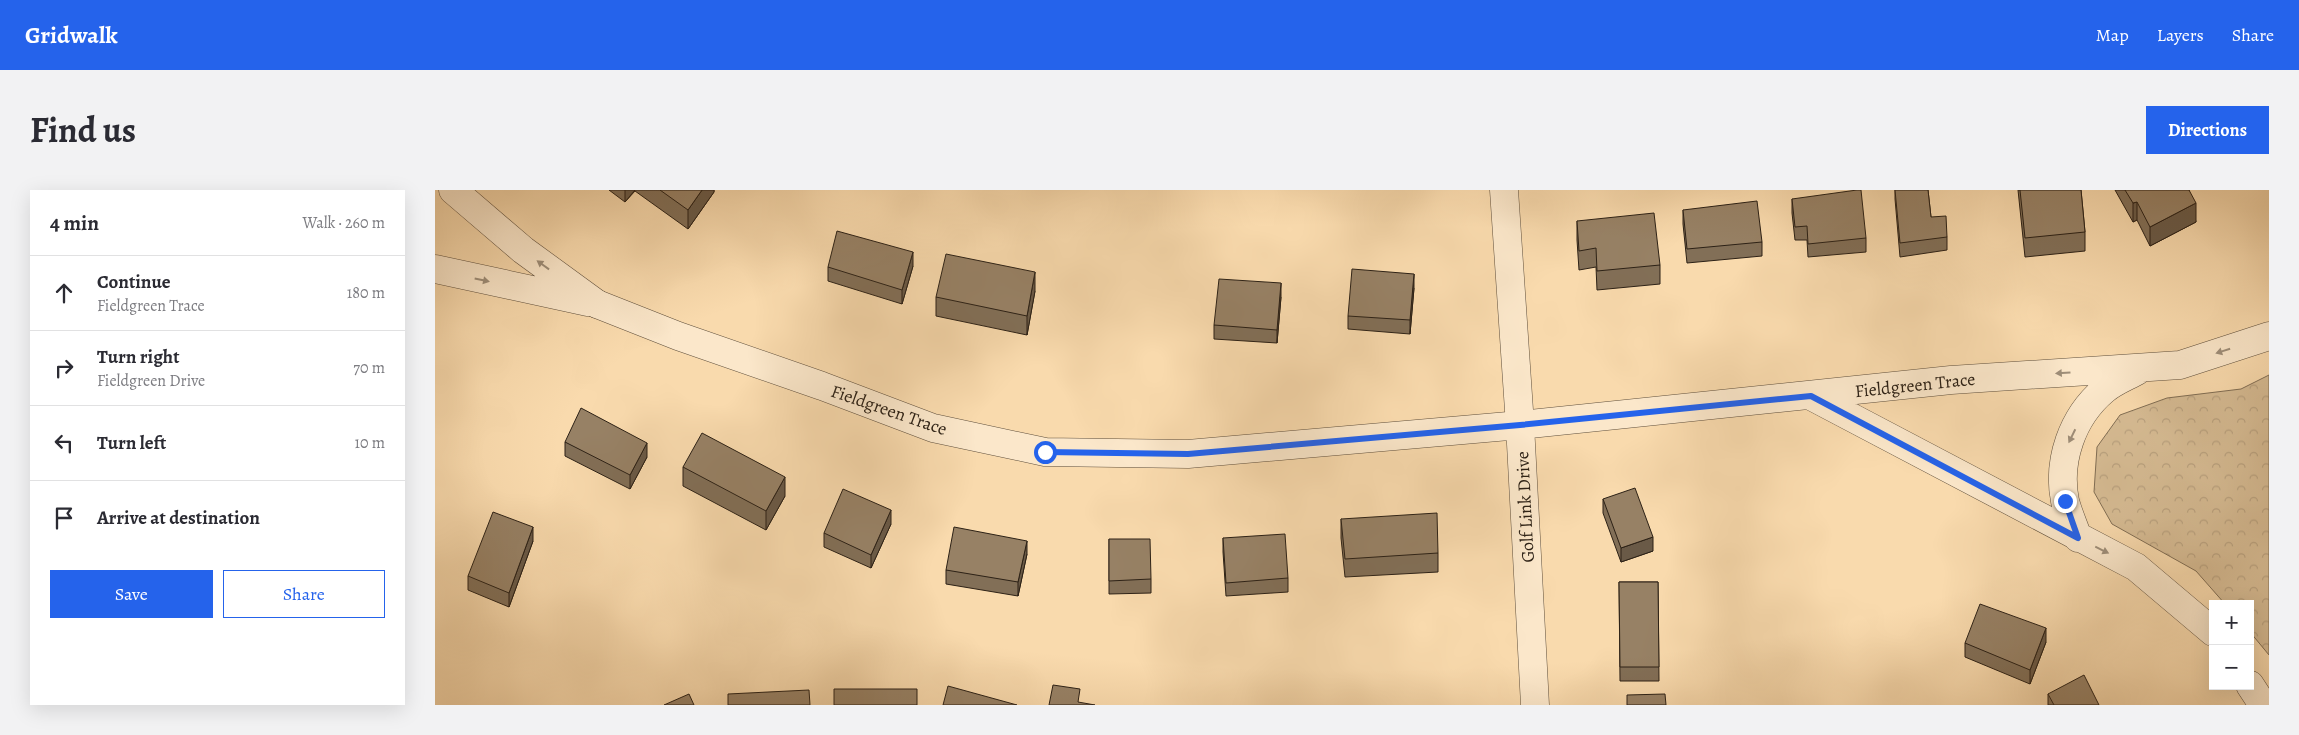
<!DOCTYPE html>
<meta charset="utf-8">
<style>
body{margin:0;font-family:Alegreya,serif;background:#f2f2f3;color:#2b2b33}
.controls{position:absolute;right:15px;bottom:15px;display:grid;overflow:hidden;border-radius:0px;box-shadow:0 5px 20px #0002}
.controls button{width:45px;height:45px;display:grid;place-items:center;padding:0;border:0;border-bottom:1px solid #e1e1e2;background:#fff;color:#2b2b33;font:25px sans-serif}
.stop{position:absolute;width:15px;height:15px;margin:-11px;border:4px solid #2563eb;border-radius:50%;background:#fff}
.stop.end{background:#2563eb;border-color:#fff;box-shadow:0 1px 5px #0008}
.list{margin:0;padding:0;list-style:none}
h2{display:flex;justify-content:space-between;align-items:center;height:65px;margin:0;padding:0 20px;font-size:21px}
h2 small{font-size:16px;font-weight:400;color:#7c7c81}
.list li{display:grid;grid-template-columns:32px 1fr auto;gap:15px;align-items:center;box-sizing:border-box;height:75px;padding:0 20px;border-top:1px solid #e1e1e2}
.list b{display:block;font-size:19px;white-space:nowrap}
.list p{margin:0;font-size:16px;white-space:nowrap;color:#7c7c81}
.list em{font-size:16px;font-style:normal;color:#7c7c81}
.actions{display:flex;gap:10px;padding:15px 20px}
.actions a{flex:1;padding:11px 0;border:1px solid #2563eb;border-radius:0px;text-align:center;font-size:18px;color:#2563eb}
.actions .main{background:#2563eb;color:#fff}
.icon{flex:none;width:28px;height:28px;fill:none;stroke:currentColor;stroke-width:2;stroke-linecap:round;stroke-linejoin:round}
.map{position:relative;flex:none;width:1834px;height:515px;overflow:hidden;border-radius:0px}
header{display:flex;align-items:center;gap:30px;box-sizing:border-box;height:70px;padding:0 25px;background:#2563eb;color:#fff}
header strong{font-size:24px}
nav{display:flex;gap:28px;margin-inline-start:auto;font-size:18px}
.intro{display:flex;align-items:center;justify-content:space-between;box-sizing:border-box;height:120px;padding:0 30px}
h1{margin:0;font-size:35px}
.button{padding:12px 22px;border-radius:0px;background:#2563eb;color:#fff;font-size:18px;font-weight:700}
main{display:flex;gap:30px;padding:0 30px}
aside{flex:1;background:#fff;border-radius:0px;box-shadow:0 5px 20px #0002}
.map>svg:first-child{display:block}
.forest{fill:url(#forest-crowns);stroke:#816e54}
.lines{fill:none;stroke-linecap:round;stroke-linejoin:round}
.minor-casing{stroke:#5f4f3c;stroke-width:29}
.tertiary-casing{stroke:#5f4f3c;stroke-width:29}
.minor{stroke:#fbe7ca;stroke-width:28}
.tertiary{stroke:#fbe7ca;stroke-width:28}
.wall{fill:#826f57;stroke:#2c2116}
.shaded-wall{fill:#6a5a47;stroke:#2c2116}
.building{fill:#978165;stroke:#2c2116}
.oneway{fill:#9e8e79}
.route{stroke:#2563eb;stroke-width:6}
.labels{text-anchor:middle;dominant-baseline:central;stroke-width:4;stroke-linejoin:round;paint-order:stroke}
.street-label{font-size:18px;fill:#2c2116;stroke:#fbe7ca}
</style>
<header>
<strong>Gridwalk</strong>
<nav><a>Map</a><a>Layers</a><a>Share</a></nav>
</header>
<div class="intro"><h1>Find us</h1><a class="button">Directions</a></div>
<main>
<aside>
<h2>4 min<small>Walk · 260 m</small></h2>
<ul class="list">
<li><svg class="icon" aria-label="ahead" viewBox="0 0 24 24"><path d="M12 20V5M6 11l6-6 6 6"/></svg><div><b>Continue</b><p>Fieldgreen Trace</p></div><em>180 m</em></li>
<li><svg class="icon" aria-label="right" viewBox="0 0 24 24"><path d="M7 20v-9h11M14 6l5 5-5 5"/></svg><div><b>Turn right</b><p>Fieldgreen Drive</p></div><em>70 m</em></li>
<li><svg class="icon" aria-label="left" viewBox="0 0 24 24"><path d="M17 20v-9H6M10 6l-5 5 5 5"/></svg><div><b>Turn left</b></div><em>10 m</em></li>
<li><svg class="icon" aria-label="arrive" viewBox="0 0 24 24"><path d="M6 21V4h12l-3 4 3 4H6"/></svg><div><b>Arrive at destination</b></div></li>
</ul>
<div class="actions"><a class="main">Save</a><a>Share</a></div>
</aside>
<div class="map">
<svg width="1834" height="515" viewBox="0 0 1834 515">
<defs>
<pattern id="forest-crowns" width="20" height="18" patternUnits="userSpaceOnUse" patternTransform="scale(1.25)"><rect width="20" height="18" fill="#d6bb93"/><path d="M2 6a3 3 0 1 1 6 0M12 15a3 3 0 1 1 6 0" fill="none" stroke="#b8a07e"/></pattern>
</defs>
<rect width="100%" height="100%" fill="#f9daad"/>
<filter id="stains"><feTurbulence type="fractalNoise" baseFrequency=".004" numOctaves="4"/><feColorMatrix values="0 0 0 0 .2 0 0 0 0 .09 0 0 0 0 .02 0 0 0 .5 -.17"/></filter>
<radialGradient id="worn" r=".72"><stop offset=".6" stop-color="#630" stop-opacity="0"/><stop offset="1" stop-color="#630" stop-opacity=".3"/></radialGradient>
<path class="forest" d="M1834,185V465L1815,442V414H1790L1761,381L1677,334L1659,302L1662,257L1685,225L1732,208L1806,199Z"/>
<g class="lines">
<g class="minor-casing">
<path id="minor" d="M1069,0L1085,235L1100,515
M162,114L243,146L387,196L498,238L610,262L753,264L1085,235L1516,190L1745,175L1834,146
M1376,206L1701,377L1778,442
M1643,348C1639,336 1633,323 1630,311C1622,271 1637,227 1669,200C1678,192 1691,187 1702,181
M1815,495L1828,515"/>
</g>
<g class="tertiary-casing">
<path id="tertiary" d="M18,0L88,60L162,114
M0,79L153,112"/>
</g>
<use href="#minor" class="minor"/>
<use href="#tertiary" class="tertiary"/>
</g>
<path class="wall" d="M174,0H279V2L253,39L200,1L190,12Z
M1460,0H1493L1496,27L1512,47V60L1465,67L1460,9Z
M1583,0H1646L1650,42V61L1590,67Z
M1680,0H1754L1761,32L1715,56L1702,30L1698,32Z
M1357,9L1431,48V62L1373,67L1372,50H1360L1357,23Z
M1248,20L1327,52V66L1252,73L1248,34Z
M1142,31L1225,75V94L1162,100L1161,77L1144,80L1142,50Z
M478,76L467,114L393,91V77Z
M979,98L975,144L913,139V126Z
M600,101L592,145L501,126V107Z
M846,107L842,153L779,149V135Z
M130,252L212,267L195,299L130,266Z
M248,277L350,306L331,340L248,296Z
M1168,309L1218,361L1186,372L1168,323Z
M906,329L1003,363V382L910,387L906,348Z
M456,334L436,378L389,357V343Z
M788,348L853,388V402L791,406L788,362Z
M674,349L716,389V403L674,404Z
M98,351L74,417L33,400V386Z
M592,364L583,406L511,394V380Z
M1184,392H1223L1224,491H1185Z
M1611,452L1595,494L1530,467V453Z
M1613,504L1664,515H1613Z"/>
<path class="shaded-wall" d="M190,0H200L190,12Z
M267,0H279V2L253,39V20Z
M1702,12V30L1698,32V13Z
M1761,13V32L1715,56V37Z
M478,62V76L467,114V100Z
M600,82V101L592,145V126Z
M979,84V98L975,144V130Z
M846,93V107L842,153V140Z
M212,253V267L195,299V285Z
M350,287V306L331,340V321Z
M456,320V334L436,378V365Z
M98,337V351L74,417V403Z
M1218,347V361L1186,372V358Z
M592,351V364L583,406V392Z
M1611,438V452L1595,494V480Z"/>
<path class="building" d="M225,0H267L253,20Z
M1422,0H1426L1431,48L1373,54L1372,36L1360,37L1357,9Z
M1460,0H1493L1496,27L1511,26L1512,47L1465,53Z
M1585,0H1646L1650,42L1590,48Z
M1690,0H1754L1761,13L1715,37L1702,12L1698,13Z
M1322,11L1327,52L1252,59L1248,20Z
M1219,23L1225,75L1162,81L1161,58L1144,61L1142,31Z
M402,41L478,62L467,100L393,77Z
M511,64L600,82L592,126L501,107Z
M917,79L979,84L975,130L913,126Z
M784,89L846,93L842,140L779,135Z
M146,218L212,253L195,285L130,252Z
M267,243L350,287L331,321L248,277Z
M1200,298L1218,347L1186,358L1168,309Z
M408,299L456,320L436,365L389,343Z
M58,322L98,337L74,403L33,386Z
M1002,323L1003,363L910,369L906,329Z
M519,337L592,351L583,392L511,380Z
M850,344L853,388L791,393L788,348Z
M674,349H715L716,389L674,391Z
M1184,392H1223L1224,477H1185Z
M1545,414L1611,438L1595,480L1530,453Z
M1649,485L1664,515H1619L1613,504Z
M618,495L645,499L643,512L660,515H614Z
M513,496L582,515H508Z
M399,499H482V515H399Z
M374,500L375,515H293V504Z
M254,504L259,515H229Z
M1230,504L1231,515H1192V505Z"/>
<defs><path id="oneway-solid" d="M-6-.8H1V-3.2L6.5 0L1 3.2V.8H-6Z" transform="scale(1.25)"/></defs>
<g class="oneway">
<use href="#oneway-solid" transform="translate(108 75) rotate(-144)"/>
<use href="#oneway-solid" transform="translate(47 90) rotate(12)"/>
<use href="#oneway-solid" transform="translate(1788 161) rotate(162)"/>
<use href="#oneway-solid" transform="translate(1628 183) rotate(176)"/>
<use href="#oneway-solid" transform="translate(1637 246) rotate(116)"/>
<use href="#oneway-solid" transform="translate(1667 360) rotate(26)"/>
</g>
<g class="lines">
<path class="route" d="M610,262L753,264L1085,235L1376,206L1643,348L1630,311"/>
</g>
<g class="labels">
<g class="street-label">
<text transform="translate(1480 195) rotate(-6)">Fieldgreen Trace</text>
<text transform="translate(454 220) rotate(19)">Fieldgreen Trace</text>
<text transform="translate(1090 317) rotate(-93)">Golf Link Drive</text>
</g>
</g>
<rect width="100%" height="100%" filter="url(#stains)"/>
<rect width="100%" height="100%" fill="url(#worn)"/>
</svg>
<div class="controls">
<button>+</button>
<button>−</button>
</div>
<div class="stop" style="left:610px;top:262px"></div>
<div class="stop end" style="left:1630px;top:311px"></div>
</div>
</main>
